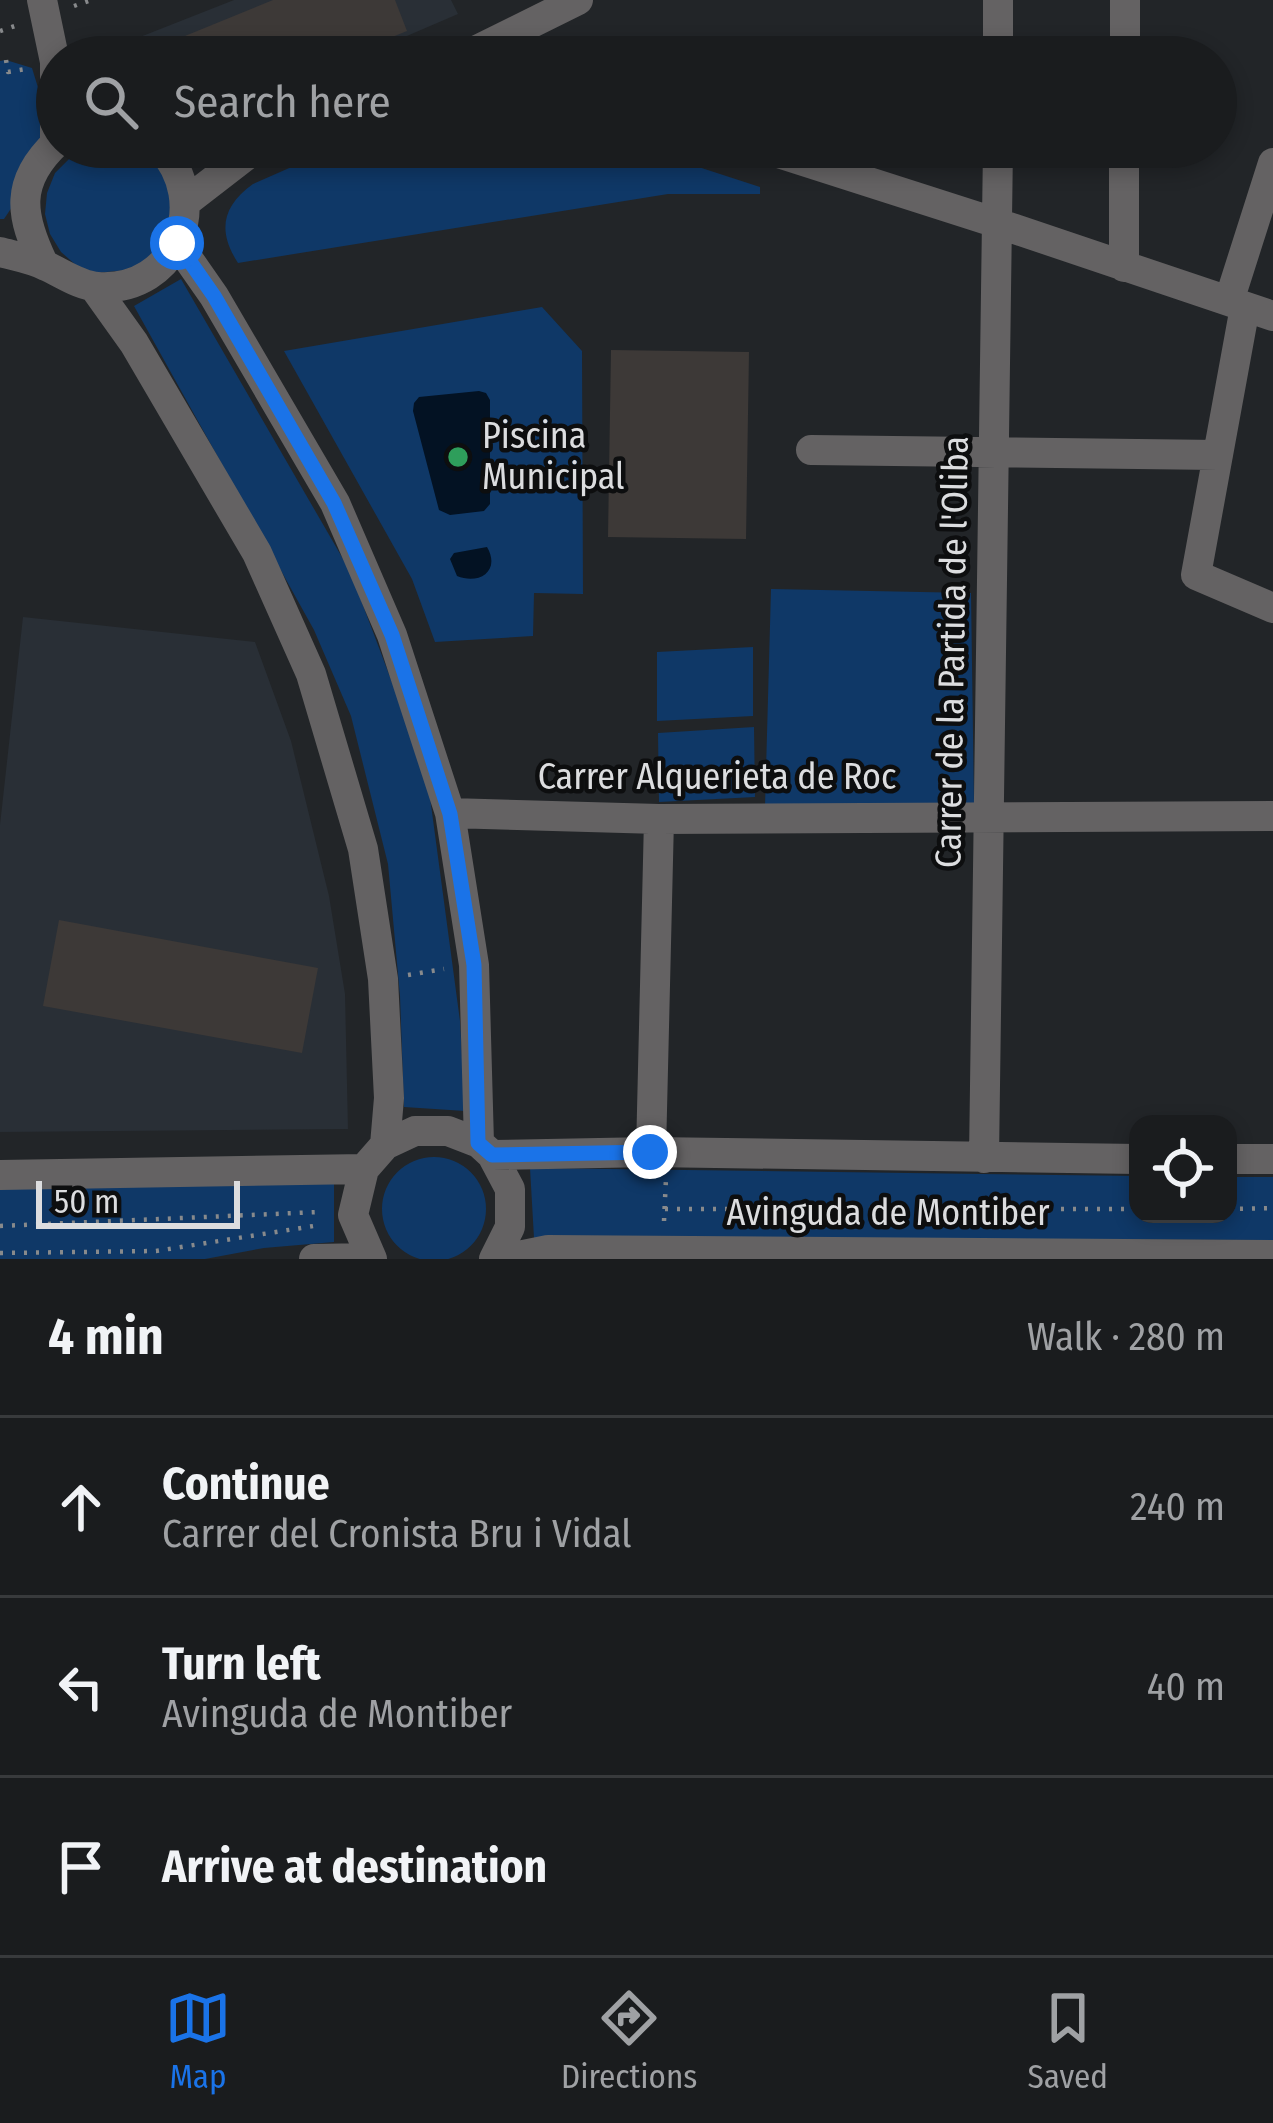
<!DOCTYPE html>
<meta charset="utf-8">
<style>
body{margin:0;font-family:"Fira Sans Condensed",sans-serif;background:#232527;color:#f1f3f6}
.controls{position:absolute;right:36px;bottom:36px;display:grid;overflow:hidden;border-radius:24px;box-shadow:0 6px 18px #0003}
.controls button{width:108px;height:108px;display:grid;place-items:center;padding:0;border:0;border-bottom:3px solid #383a3c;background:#1a1c1e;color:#f1f3f6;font:60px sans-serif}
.scale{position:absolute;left:36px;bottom:30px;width:204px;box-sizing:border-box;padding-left:12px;border:6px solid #dcdddf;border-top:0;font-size:33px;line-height:42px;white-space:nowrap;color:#dcdddf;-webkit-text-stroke:9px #0d0e0f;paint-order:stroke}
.stop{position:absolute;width:36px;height:36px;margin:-27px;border:9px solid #1a73e8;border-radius:50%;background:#fff}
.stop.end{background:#1a73e8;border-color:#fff;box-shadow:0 3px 12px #0008}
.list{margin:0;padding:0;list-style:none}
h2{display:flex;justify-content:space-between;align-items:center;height:156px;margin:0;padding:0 48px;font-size:51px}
h2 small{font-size:39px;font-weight:400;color:#9fa1a4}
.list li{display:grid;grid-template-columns:78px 1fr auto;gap:36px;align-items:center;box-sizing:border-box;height:180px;padding:0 48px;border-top:3px solid #383a3c}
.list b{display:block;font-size:45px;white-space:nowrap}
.list p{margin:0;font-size:39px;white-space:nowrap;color:#9fa1a4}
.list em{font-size:39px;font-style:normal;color:#9fa1a4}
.icon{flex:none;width:66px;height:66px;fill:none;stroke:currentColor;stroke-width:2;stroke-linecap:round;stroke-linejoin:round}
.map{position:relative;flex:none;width:1273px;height:1259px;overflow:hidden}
.search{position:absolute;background:#1a1c1e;box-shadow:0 6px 18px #0003;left:36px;right:36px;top:36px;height:132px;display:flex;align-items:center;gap:30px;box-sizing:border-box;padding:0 42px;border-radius:66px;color:#9fa1a4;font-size:45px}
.sheet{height:696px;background:#1a1c1e}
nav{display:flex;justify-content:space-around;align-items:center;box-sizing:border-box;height:168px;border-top:3px solid #383a3c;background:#1a1c1e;font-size:33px;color:#9fa1a4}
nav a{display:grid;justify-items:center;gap:6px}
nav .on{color:#1a73e8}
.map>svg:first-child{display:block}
.built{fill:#292f36}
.green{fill:#0f3867}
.water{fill:#031223}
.building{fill:#3d3937}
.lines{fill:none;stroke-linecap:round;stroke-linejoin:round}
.path{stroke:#888a8c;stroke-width:4.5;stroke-dasharray:3 9;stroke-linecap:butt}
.minor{stroke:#646263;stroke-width:30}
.minor-bridge{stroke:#646263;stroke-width:30}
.route{stroke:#1a73e8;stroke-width:15}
.leisure-dot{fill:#2e9e5b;stroke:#0d0e0f;stroke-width:4.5}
.labels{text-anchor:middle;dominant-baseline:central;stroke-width:9;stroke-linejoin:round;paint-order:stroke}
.poi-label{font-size:36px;fill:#dcdddf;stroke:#0d0e0f;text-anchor:start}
.street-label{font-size:36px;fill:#dcdddf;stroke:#0d0e0f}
</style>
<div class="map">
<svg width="1273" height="1259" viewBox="0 0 1273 1259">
<rect width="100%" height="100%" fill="#222528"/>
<path class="built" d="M234,0H451L458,14L358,57H104L107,50Z
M23,617L255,642L291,741L329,896L345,994L348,1129L0,1132V825Z"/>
<path class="green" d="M6,60L32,68L55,143L4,219H0V61Z
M92,147H132L152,158L175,195L170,238L138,269L96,273L77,266L61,252L50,234L45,214L47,193L55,173L70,158Z
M337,147H637L760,187V194H668L238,263C218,232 221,207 253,184Z
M181,279L350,571L427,775L460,1021L465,1111L404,1107L400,996L388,864L351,716L314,630L134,306Z
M542,307L582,351L583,594L534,593L533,636L435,642L412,579L284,351Z
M771,589L971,593L974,804L765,807Z
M753,647V716L657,721V652Z
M754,727L755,797L659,802L658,733Z
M382 1209a52 52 0 1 1 104 0a52 52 0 1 1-104 0Z
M530,1168L1138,1176V1214H1228V1177H1273V1240L534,1238Z
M334,1184V1242L264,1248L205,1259H0V1187Z"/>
<path class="water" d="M479,391L486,393L490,400V504L484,511L450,515L439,510L413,411L414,403L419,397Z
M487,547C501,571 479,585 457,576L450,559L454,553Z"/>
<path class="building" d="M273,0H395L407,31L343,57H162L158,47Z
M611,350L749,352L746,539L608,537Z
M59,920L318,968L302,1053L43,1006Z"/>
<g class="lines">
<path class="path" d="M74,6L91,0
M0,31L18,25
M6,60L8,72L26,69
M408,975L444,969
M665,1209H1138
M1228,1209L1273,1208
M664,1221L666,1178
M0,1226L319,1212
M0,1253L156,1251L320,1225"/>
<path class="minor" d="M463,57L578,0
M998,57V0
M1125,57V0
M55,62V143
M760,147L997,223L1273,316
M187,201L257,147
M177,243L214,296L335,503L392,635L450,813L474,965L479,1143
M0,252C15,256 32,259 46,266C62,273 80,286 98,287C177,292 212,202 160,147
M44,265C20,216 14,182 57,142
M1124,267V147
M94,287L134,343L257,553L311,674L363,849L383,979L389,1098L385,1145
M1229,301L1273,163
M1245,307L1196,575L1273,608
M811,450L1218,455
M450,813L659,819L1273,816
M651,1152L659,819
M492,1155L651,1152L1138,1159
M984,1158L998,147
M1228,1159H1273
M0,1175L364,1169
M314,1259L370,1258
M372,1259L353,1215L364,1169L385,1145L415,1131H448L479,1143L492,1155L510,1189V1227L494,1259
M504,1259L548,1250L1273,1255"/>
<path class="minor-bridge" d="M42,0L55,62"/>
</g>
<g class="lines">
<path class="route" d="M177,243L214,296L334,503L392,635L450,814L474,965L478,1143L492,1155L650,1152"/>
</g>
<circle class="leisure-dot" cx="458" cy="457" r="12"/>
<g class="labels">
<g class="poi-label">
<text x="482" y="436">Piscina<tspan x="482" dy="41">Municipal</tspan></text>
</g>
<g class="street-label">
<text transform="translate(952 652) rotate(-89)">Carrer de la Partida de l'Oliba</text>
<text x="717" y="777">Carrer Alquerieta de Roc</text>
<text x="888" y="1213">Avinguda de Montiber</text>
</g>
</g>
</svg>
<div class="controls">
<button><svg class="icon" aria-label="locate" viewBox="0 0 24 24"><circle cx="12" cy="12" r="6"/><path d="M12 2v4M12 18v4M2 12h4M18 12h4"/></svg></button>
</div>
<div class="scale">50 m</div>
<div class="stop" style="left:177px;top:243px"></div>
<div class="stop end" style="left:650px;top:1152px"></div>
<div class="search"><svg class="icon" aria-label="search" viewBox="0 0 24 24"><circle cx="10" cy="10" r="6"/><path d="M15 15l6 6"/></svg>Search here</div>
</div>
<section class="sheet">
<h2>4 min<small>Walk · 280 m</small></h2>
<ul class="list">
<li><svg class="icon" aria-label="ahead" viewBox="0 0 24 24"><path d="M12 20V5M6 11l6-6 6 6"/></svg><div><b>Continue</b><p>Carrer del Cronista Bru i Vidal</p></div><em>240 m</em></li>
<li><svg class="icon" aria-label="left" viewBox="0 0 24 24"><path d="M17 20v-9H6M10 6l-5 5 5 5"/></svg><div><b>Turn left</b><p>Avinguda de Montiber</p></div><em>40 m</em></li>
<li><svg class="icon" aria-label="arrive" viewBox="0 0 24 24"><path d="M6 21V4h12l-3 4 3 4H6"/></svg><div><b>Arrive at destination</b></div></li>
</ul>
</section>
<nav>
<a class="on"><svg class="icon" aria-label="map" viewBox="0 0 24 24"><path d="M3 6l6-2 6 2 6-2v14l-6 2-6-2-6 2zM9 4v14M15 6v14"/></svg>Map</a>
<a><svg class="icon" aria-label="directions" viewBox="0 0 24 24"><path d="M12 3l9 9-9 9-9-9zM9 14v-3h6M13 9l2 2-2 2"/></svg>Directions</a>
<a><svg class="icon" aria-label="saved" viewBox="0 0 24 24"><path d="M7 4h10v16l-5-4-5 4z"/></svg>Saved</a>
</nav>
